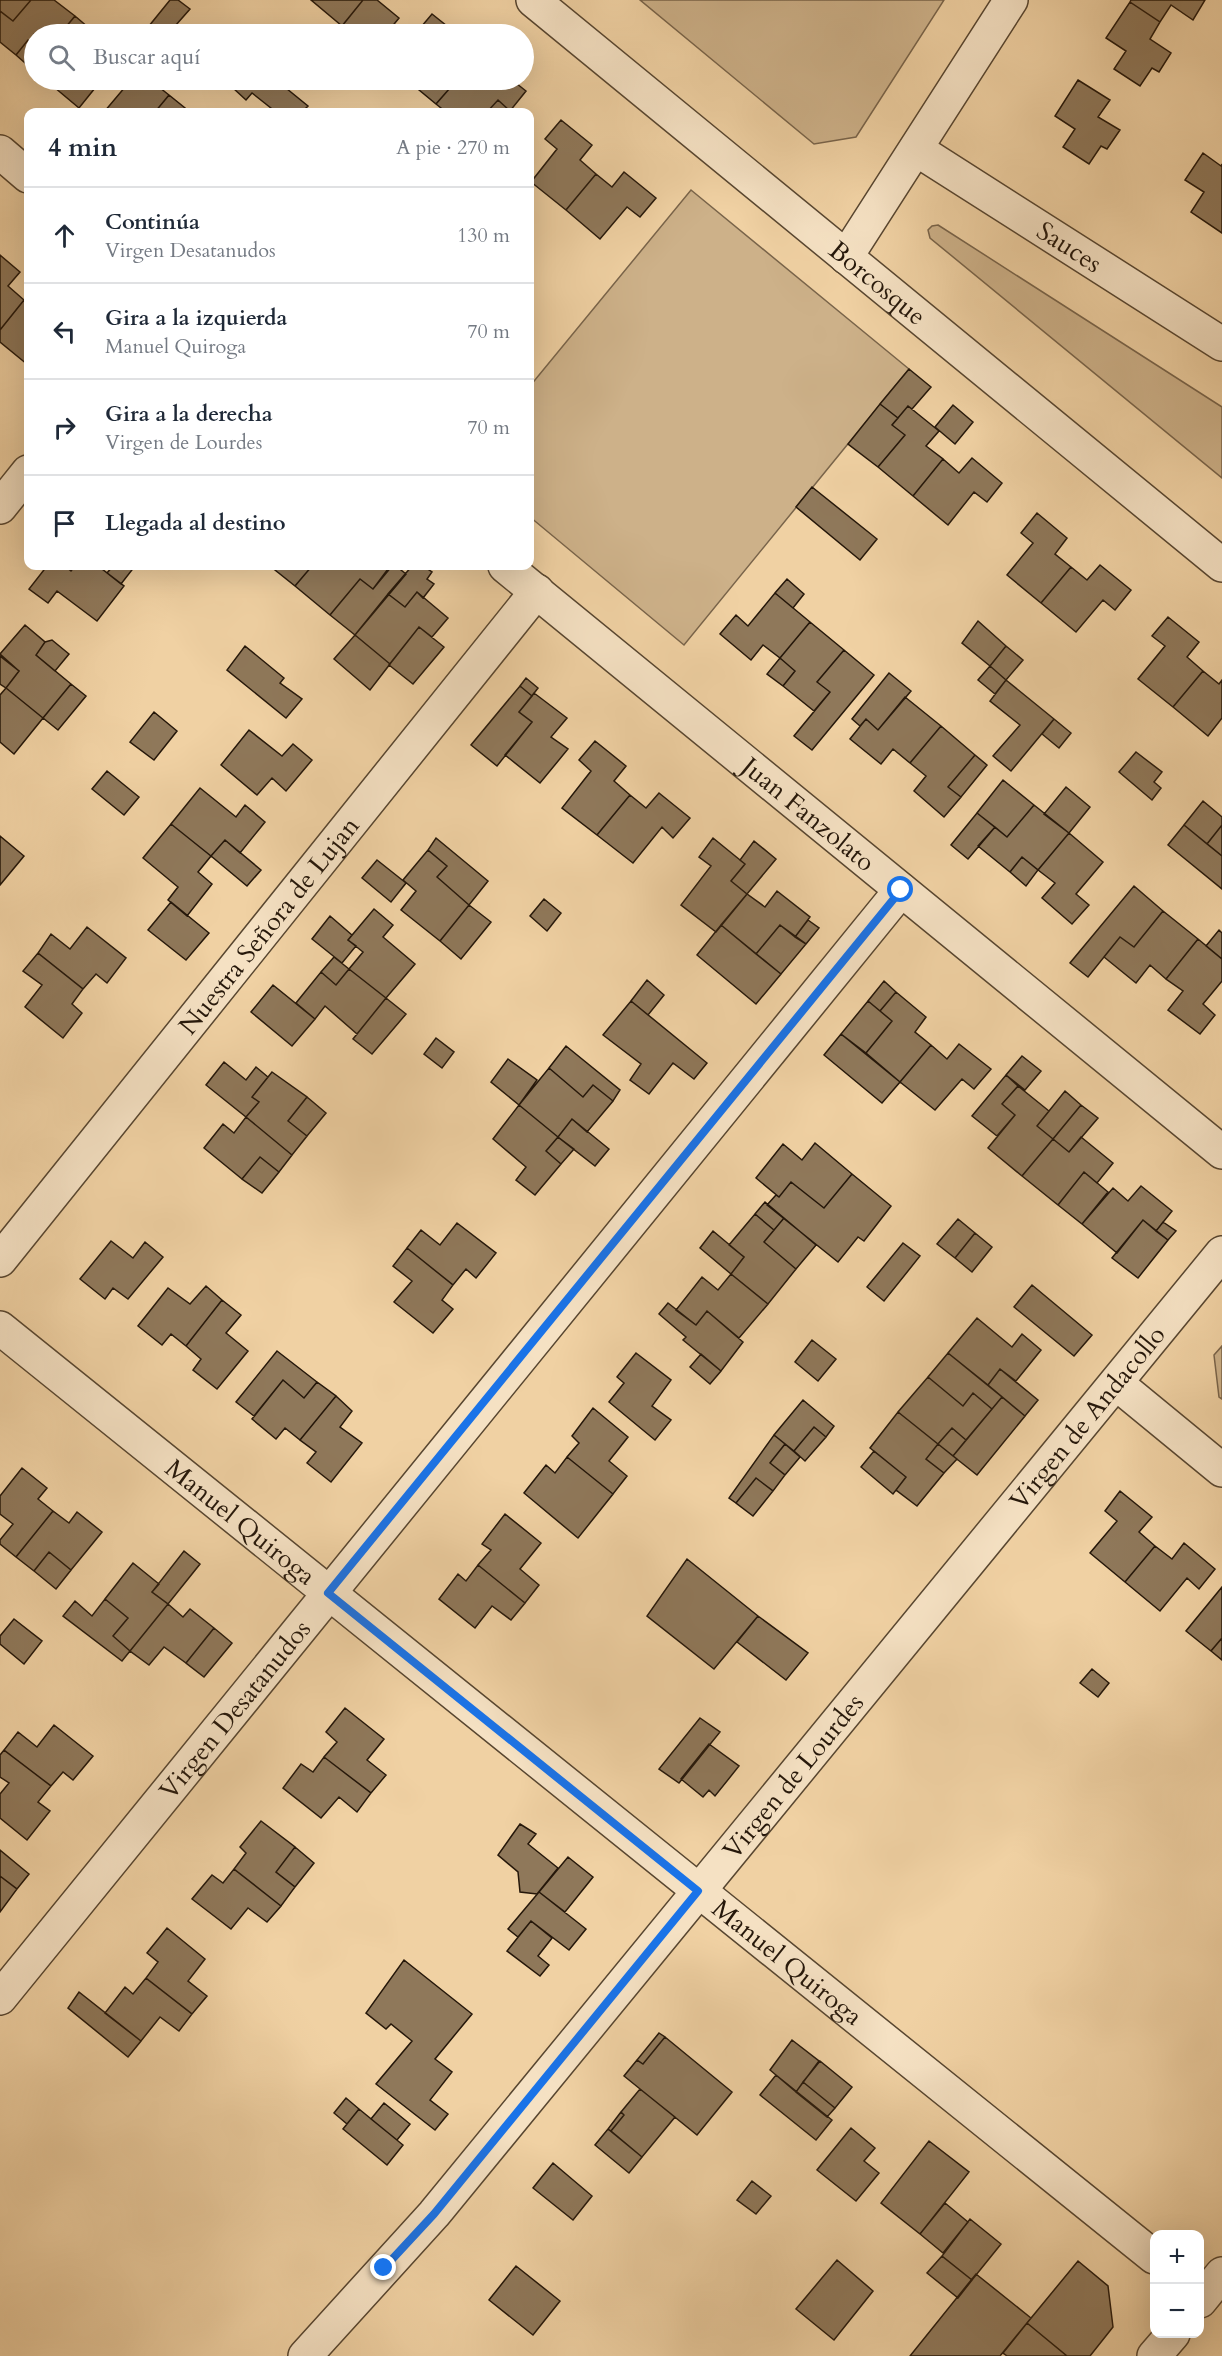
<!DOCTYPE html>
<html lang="es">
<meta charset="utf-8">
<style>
body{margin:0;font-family:Cardo,serif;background:#f6f6f7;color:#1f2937}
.controls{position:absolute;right:18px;bottom:18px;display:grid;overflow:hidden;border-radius:12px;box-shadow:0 6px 24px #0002}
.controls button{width:54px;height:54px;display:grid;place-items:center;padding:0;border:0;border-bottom:2px solid #e0e1e3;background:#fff;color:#1f2937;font:30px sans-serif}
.stop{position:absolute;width:18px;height:18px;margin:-14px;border:4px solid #1a73e8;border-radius:50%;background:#fff}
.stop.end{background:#1a73e8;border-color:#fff;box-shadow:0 2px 6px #0008}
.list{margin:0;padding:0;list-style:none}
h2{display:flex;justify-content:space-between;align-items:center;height:78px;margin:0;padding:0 24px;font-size:26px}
h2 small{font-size:20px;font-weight:400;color:#747a83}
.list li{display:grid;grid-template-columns:39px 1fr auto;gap:18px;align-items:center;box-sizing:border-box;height:96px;padding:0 24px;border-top:2px solid #e0e1e3}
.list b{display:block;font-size:22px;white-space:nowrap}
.list p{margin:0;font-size:20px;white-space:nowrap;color:#747a83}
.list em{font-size:20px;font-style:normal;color:#747a83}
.icon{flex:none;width:33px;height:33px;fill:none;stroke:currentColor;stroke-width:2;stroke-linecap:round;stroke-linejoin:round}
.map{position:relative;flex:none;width:1222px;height:2356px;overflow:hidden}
.search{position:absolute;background:#fff;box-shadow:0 6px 24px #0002;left:24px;top:24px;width:510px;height:66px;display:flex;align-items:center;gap:15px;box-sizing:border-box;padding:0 21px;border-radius:33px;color:#747a83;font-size:22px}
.panel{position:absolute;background:#fff;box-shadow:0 6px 24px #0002;left:24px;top:108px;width:510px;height:462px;border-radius:12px}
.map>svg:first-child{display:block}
.green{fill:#cdb189;stroke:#79644a;stroke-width:1.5}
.building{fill:#8f785a;stroke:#25170a;stroke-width:1.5}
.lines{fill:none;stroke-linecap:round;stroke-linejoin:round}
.street-casing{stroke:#584630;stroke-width:36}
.street{stroke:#f5e1c3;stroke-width:33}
.route{stroke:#1a73e8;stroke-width:8}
.labels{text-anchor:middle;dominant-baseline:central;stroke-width:6;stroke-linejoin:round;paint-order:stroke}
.street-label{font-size:26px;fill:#25170a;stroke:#f5e1c3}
</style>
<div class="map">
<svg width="1222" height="2356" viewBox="0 0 1222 2356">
<rect width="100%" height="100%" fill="#f0d1a3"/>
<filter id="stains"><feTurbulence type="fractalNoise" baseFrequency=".00333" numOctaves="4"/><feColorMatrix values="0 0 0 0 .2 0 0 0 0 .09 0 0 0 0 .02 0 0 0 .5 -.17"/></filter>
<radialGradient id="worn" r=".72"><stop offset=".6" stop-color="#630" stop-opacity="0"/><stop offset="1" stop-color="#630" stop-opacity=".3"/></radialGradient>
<path class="green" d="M640,0H944L856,137L814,144Z
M691,190L909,369L684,645L530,517V386Z
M938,225L1222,407V478L930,238L928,230L932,226Z
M1222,1346V1399L1219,1397L1214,1355Z"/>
<path class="building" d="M0,0H31L13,21L0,11Z
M31,0H54L75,16L60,34H34V46L28,40L16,55L0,42V11L13,21Z
M170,0H178L190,9L168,34H159L149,26Z
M311,0H363L342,26Z
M363,0H377L399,18L386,34H352L342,26Z
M1131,0H1205L1193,20L1171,5L1160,22L1130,2Z
M1130,2L1160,22L1150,39L1171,53L1159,72L1152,68L1140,86L1114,69L1126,51L1106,38Z
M432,14L457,34H417L416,33Z
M75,16L96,34H60Z
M242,25L254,34H234Z
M28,40L34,46V66L32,69L16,55Z
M50,80H85L95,88L79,108L48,82Z
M131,80H150L169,95L155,112H104Z
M240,80H276L308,106L302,112H276L252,93L246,100L233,88Z
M407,80H457L436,104Z
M457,80H512L526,91L510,111L498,100L487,112H446L436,104Z
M1078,80L1110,100L1098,117L1120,130L1107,149L1101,146L1089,164L1063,147L1075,129L1055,116Z
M169,95L190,112H155Z
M498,100L510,111L512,112H487Z
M561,120L592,145L580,160L596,174L566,210L531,182L557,149L545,139Z
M1203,153L1221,166L1222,164V233L1191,212L1204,192L1185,180Z
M624,172L656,198L640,217L627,207L600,239L566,210L596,174L612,187Z
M0,255L20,272L8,286L24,300L0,330Z
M24,300L28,304V365L0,342V330Z
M909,369L931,387L912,409L908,406L898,418L880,404Z
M880,404L898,418L892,425L905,435L878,467L848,444Z
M953,405L973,422L955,444L935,427Z
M908,406L939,431L926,446L943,459L913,496L878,467L905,435L892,425Z
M972,458L1002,483L987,502L974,492L948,525L913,496L943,459L959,473Z
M812,487L877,539L860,560L796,507Z
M1037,513L1067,538L1055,554L1071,567L1041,603L1007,575L1033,543L1021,533Z
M1100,565L1131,590L1115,610L1103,600L1076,632L1041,603L1071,567L1087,580Z
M47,566H65L71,571L75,566H98L124,586L97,621L57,591L48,603L29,589Z
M113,566H135L121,584L107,573Z
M270,566H312L295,586Z
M312,566H383L388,569L373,589L360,579L330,615L295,586Z
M392,566H396L406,574L355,635L330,615L360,579L373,589Z
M412,566H423L432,572L427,579L434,584L423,598L417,592L405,607L388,594Z
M787,579L804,594L793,608L775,593Z
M417,592L448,618L432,637L419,627L390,664L355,635L388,594L405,607Z
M775,593L810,622L780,658L763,645L751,660L720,634L736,615L748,626Z
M1168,617L1199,642L1187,657L1203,671L1173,707L1138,679L1165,646L1152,636Z
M978,621L1006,646L990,666L962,643Z
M810,622L844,650L817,682L830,692L814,711L783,686L795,671L780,658Z
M25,625L45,642L36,655L71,684L43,718L6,688L19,671L0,654Z
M419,627L444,647L413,684L389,665Z
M355,635L390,664L370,690L334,659Z
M52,640L69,654L55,671L36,655L45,642Z
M245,646L284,678L280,683L302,699L286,718L227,670Z
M1006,646L1023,660L1006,680L990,666Z
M844,650L874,675L812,750L794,736L830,692L817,682Z
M0,656L19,671L6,688L0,684Z
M780,658L795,671L783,686L767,674Z
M990,666L1006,680L995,694L978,680Z
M1203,671L1219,684L1222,680V718L1208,736L1173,707Z
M889,673L911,691L878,730L866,719L860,726L852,719Z
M526,678L538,688L532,696L520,686Z
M1006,680L1054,719L1011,771L993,756L1020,725L990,701Z
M71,684L86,696L58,730L43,718Z
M520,686L532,696L519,712L532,722L497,766L471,745Z
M6,688L43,718L14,754L0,742V695Z
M534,693L567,718L551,737L568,749L540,783L505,755L532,722L519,712Z
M905,697L941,726L910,763L893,749L881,764L850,739L866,719L878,730Z
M154,712L177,731L154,760L130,742Z
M1054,719L1071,733L1059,748L1042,734Z
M941,726L975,755L948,787L961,797L944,817L914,791L926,776L910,763Z
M249,730L282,756L293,744L312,760L286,791L272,778L257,795L221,765Z
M595,741L626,766L614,781L630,795L597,835L562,808L591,771L579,760Z
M1136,752L1162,772L1154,782L1161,788L1152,800L1119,772Z
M975,755L987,765L961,797L948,787Z
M107,771L139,797L124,815L92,789Z
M1003,780L1034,805L1007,837L977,813Z
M1066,787L1090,807L1069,833L1044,814Z
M200,788L236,817L245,805L265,822L240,853L225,840L211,856L171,824Z
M659,793L690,818L673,838L662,827L633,863L597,835L630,795L646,808Z
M1203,801L1222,817V825L1207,844L1184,825Z
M1034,805L1069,833L1038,870L1022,857L1010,872L978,846L995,827L1007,837Z
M977,813L995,827L968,859L951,845Z
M171,824L211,856L198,872L212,884L187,916L168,900L178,887L143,858Z
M1184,825L1222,856V889L1168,845Z
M1222,825V856L1207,844Z
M1069,833L1103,862L1076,894L1089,905L1072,924L1042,898L1055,883L1038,870Z
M0,836L24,856L0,885Z
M436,838L488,881L469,905L437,877L447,866L428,850Z
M713,838L745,864L731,881L747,894L716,932L681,905L711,866L699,857Z
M225,840L261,870L247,886L211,856Z
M754,841L776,859L747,894L731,881L745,864L740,860Z
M428,850L447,866L437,877L469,905L440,941L401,910L416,891L403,880Z
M1022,857L1038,870L1026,886L1010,872Z
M377,860L406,883L391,902L362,878Z
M1134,886L1163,911L1134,947L1120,937L1088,977L1070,963Z
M777,891L810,917L795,937L780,925L756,954L721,925L747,894L765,907Z
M544,899L561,913L547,931L530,916Z
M171,902L209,933L186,960L148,930Z
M469,905L491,922L461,959L440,941Z
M374,909L393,925L383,937L415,964L386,998L349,969L363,952L348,940Z
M1163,911L1198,939L1166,979L1150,965L1136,983L1104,957L1120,937L1134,947Z
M330,916L352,935L348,940L356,946L342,963L312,939Z
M808,920L819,928L806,944L795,937Z
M721,925L781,974L756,1004L697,955Z
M780,925L806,944L781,974L756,954Z
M87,927L126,958L107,983L96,974L83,989L38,953L51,934L70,949Z
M1219,930L1222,933V959L1206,946Z
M1198,939L1222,959V981L1203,1004L1215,1015L1200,1034L1168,1010L1183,991L1166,979Z
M38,953L83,989L72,1004L82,1013L63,1038L25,1007L42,985L23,971Z
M334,957L349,969L336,985L321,972Z
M349,969L386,998L357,1034L325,1006L315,1019L296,1003L321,972L336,985Z
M647,980L664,995L648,1015L631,1001Z
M884,981L896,992L880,1011L868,1001Z
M273,985L315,1019L292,1046L251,1012Z
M896,992L926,1017L915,1032L931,1045L900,1082L866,1053L892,1021L880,1011Z
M386,998L406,1014L372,1054L353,1039Z
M631,1001L707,1063L694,1079L673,1063L649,1094L630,1080L641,1064L603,1035Z
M868,1001L892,1021L866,1053L841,1034Z
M841,1034L900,1082L882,1103L824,1055Z
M436,1038L454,1052L442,1068L424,1054Z
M959,1044L991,1069L974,1089L962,1079L935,1110L900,1082L931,1045L947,1059Z
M566,1046L620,1090L613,1101L593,1085L583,1097L549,1068Z
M1022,1056L1041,1071L1025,1090L1006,1075Z
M508,1059L537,1080L519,1105L491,1082Z
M224,1062L246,1080L256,1067L268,1077L252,1097L259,1102L246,1117L206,1085Z
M549,1068L583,1097L593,1085L613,1101L587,1132L572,1119L558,1137L519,1105Z
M272,1072L307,1097L288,1121L307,1136L292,1155L246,1117L259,1102L252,1097Z
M1006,1075L1018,1086L1002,1104L1015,1115L997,1136L972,1116Z
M1018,1086L1049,1111L1037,1126L1053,1139L1022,1176L988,1148L1015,1115L1002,1104Z
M1065,1091L1081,1105L1053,1139L1037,1126Z
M307,1097L326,1113L307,1136L288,1121Z
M519,1105L558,1137L546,1151L561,1164L535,1195L516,1180L526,1167L493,1139Z
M1081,1105L1098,1118L1069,1152L1053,1139Z
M246,1117L292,1155L279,1172L260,1157L242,1179L204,1148L223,1124L234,1133Z
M572,1119L609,1149L595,1166L558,1137Z
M558,1137L574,1149L561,1164L546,1151Z
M1081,1137L1113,1163L1097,1183L1084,1172L1058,1205L1022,1176L1053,1139L1069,1152Z
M815,1143L852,1174L824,1208L791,1182L779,1197L756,1178L783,1144L802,1160Z
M260,1157L279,1172L262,1193L242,1179Z
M1084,1172L1108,1192L1082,1224L1058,1205Z
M852,1174L891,1206L864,1241L858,1237L838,1262L767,1205L776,1195L779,1197L791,1182L824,1208Z
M1141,1186L1172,1211L1156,1231L1143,1220L1117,1253L1082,1224L1113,1188L1128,1201Z
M765,1202L784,1218L774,1230L755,1214Z
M755,1214L774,1230L764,1242L796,1269L768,1304L731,1274L744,1257L729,1245Z
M784,1218L816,1245L796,1269L764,1242Z
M958,1219L975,1233L955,1258L937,1244Z
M1143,1220L1168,1240L1138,1278L1112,1258Z
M1163,1222L1176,1231L1168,1240L1156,1231Z
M457,1223L496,1253L476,1278L466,1269L453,1285L407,1248L421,1230L440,1245Z
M713,1231L744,1257L731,1274L700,1248Z
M975,1233L992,1247L972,1272L955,1258Z
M111,1241L133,1258L145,1242L163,1257L128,1299L113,1288L105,1299L80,1279Z
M903,1243L920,1256L884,1301L867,1287Z
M407,1248L453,1285L442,1300L453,1309L433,1333L394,1302L412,1281L393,1266Z
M731,1274L768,1304L739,1338L707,1311L696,1325L676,1310L702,1277L718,1290Z
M1032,1285L1092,1335L1074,1356L1014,1307Z
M206,1286L222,1300L186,1346L171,1334L162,1345L138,1326L168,1288L190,1304Z
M222,1300L241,1315L226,1333L248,1351L217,1389L193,1370L201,1359L186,1346Z
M668,1303L696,1325L707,1311L743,1342L721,1371L683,1340L686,1337L659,1314Z
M977,1318L1012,1347L1022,1334L1041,1350L1016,1381L1000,1369L988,1385L948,1353Z
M812,1340L836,1359L818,1381L795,1362Z
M277,1351L317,1382L304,1398L283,1380L254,1416L236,1402Z
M636,1353L671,1380L652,1406L671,1420L655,1440L609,1402L624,1383L617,1377Z
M948,1353L1002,1397L992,1409L973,1393L963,1406L928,1377Z
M701,1354L721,1371L710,1384L690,1367Z
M1000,1369L1038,1400L1025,1416L988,1385Z
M928,1377L963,1406L973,1393L992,1409L966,1440L952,1428L938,1444L898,1412Z
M283,1380L304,1398L317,1382L336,1396L300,1440L285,1428L276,1439L252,1419Z
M336,1396L352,1411L340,1427L362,1443L331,1482L307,1463L316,1452L300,1440Z
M1002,1397L1025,1416L977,1475L953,1456Z
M803,1400L834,1426L826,1437L814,1427L794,1451L774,1435Z
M593,1408L628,1437L609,1461L627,1476L613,1494L567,1457L579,1443L572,1436Z
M898,1412L938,1444L926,1459L944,1473L917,1506L896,1490L906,1477L870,1448Z
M814,1427L826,1437L805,1461L794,1451Z
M952,1428L966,1440L953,1456L938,1444Z
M774,1435L785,1444L770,1463L785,1475L773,1491L756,1478L736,1503L729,1498Z
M785,1444L800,1457L785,1475L770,1463Z
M938,1444L957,1459L944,1473L926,1459Z
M874,1451L906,1477L893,1494L861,1467Z
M567,1457L613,1494L578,1538L524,1493L546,1465L555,1473Z
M22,1468L47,1488L38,1499L53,1511L16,1557L0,1544V1540L13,1524L0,1514V1496Z
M756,1478L773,1491L753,1516L736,1503Z
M1120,1491L1152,1517L1139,1532L1155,1546L1125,1582L1090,1553L1117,1521L1105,1511Z
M53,1511L69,1523L77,1512L102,1532L71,1570L49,1552L34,1571L16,1557Z
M505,1514L541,1543L520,1569L539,1585L525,1603L478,1565L491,1550L482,1544Z
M1184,1543L1215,1569L1199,1589L1187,1578L1160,1611L1125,1582L1155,1546L1172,1559Z
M184,1551L200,1564L168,1604L152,1592Z
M49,1552L71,1570L56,1589L34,1571Z
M687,1559L758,1616L714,1669L647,1616Z
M133,1563L159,1584L152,1592L168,1604L130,1651L113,1636L128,1618L105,1599Z
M478,1565L525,1603L511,1620L492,1606L475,1628L439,1599L458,1574L466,1581Z
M1222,1587V1638L1211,1651L1186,1631Z
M105,1599L128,1618L113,1636L130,1651L122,1661L63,1616L75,1601L92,1616Z
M168,1604L183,1617L190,1609L214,1628L186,1663L164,1647L149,1665L130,1651Z
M758,1616L808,1653L786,1680L737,1642Z
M14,1619L42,1641L24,1664L0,1644V1636Z
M214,1628L232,1643L204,1677L186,1663Z
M1222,1638V1660L1211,1651Z
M1092,1669L1109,1683L1098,1697L1080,1683Z
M345,1708L384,1739L367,1760L386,1775L371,1793L324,1757L337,1742L326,1732Z
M700,1718L720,1732L679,1783L659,1769Z
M54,1725L93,1756L73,1780L63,1772L51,1786L4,1750L18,1732L37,1747Z
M709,1744L739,1766L715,1796L709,1790L703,1797L681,1779Z
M4,1750L51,1786L38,1802L50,1811L27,1840L0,1818V1794L9,1783L0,1777V1755Z
M324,1757L371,1793L357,1812L339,1797L321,1818L283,1788L301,1764L313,1772Z
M261,1821L295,1847L276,1872L295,1887L281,1906L234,1869L246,1853L240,1847Z
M520,1824L536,1834L528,1844L558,1868L537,1894L520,1892L518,1872L498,1855Z
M295,1847L314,1863L295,1887L276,1872Z
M0,1850L29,1874L17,1889L0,1876Z
M568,1857L593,1877L565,1912L539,1892Z
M234,1869L281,1906L267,1922L248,1908L231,1929L192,1899L212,1875L223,1883Z
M0,1876L17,1889L0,1912Z
M539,1892L586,1929L569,1950L531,1921L518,1937L508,1929Z
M531,1921L552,1938L538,1956L549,1965L540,1976L507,1951Z
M167,1928L205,1959L188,1981L207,1996L192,2014L146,1978L158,1962L147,1953Z
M404,1960L472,2014L435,2059L452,2072L430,2100L448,2114L435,2130L376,2084L412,2041L391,2024L386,2029L366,2013Z
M146,1978L192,2014L179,2031L160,2017L141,2041L105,2013L125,1987L133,1994Z
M79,1992L141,2041L128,2057L68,2008Z
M659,2033L665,2037L643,2064L637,2060Z
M665,2037L732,2092L697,2135L624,2076L637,2060L643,2064Z
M792,2040L819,2061L796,2092L770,2070Z
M820,2061L852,2087L835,2108L803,2082Z
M776,2075L832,2120L816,2140L760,2095Z
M803,2082L835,2108L827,2117L796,2092Z
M640,2089L675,2117L642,2157L611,2131L624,2115L621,2112Z
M346,2098L359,2109L347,2124L334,2113Z
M384,2103L410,2124L397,2140L371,2119Z
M359,2109L403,2145L387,2165L343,2129Z
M621,2112L624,2115L611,2131L608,2129Z
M851,2128L875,2148L864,2161L879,2173L856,2201L817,2170Z
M608,2129L642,2157L629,2173L595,2145Z
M929,2141L969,2172L920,2234L881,2203Z
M553,2163L592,2196L573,2220L533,2188Z
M752,2181L771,2196L756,2214L737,2200Z
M945,2203L968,2222L943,2253L920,2234Z
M970,2219L1001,2244L972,2280L942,2256Z
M942,2256L972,2280L958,2298L927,2273Z
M837,2260L873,2291L834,2340L796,2309Z
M1078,2261L1108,2286L1113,2327L1090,2356H1067L1027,2323Z
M516,2266L560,2301L533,2335L489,2300Z
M976,2274L1031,2318L1000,2356H910Z
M1027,2323L1067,2356H1007L1003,2353Z"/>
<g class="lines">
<g class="street-casing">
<g id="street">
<path id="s1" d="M533,0L1222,565"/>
<path id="s2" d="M916,149L1222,344"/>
<path d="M0,152L28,176"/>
<path d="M846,257L1011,0"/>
<path d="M0,507L28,472"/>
<path id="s3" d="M505,566L1222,1152"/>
<path id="s4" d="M0,1260L537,591"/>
<path id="s5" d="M0,1328L1154,2257"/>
<path d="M1116,1383L1222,1470"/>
<path id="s6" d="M0,1998L901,890"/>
<path d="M1200,2301L1222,2274"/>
<path id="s7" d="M305,2356L434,2214L1222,1253"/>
<path d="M1154,2356L1173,2334"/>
</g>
</g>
<use href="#street" class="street"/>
</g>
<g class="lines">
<path class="route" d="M384,2268L434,2214L698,1891L328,1593L901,890"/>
</g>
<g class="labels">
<g class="street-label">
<text stroke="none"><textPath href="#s2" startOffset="182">Sauces</textPath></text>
<text stroke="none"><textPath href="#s1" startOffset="446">Borcosque</textPath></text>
<text stroke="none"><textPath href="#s3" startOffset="392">Juan Fanzolato</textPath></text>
<text stroke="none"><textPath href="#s4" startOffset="429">Nuestra Señora de Lujan</textPath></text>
<text stroke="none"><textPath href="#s7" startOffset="1222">Virgen de Andacollo</textPath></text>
<text stroke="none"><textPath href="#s5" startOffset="309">Manuel Quiroga</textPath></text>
<text stroke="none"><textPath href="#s6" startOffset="372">Virgen Desatanudos</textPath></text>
<text stroke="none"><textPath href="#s7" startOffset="758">Virgen de Lourdes</textPath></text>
<text stroke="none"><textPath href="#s5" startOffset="1011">Manuel Quiroga</textPath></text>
</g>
</g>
<rect width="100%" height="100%" filter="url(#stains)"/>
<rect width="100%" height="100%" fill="url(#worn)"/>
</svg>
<div class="controls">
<button>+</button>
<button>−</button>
</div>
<div class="stop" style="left:901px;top:890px"></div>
<div class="stop end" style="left:384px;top:2268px"></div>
<div class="search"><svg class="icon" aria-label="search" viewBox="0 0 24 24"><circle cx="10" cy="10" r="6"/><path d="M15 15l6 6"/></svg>Buscar aquí</div>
<section class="panel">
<h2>4 min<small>A pie · 270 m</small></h2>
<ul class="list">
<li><svg class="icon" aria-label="ahead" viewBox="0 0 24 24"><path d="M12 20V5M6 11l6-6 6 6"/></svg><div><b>Continúa</b><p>Virgen Desatanudos</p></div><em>130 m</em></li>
<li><svg class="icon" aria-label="left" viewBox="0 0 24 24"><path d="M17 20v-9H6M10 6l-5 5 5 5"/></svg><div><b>Gira a la izquierda</b><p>Manuel Quiroga</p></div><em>70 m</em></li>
<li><svg class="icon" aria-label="right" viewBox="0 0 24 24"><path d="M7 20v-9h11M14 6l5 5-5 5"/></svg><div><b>Gira a la derecha</b><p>Virgen de Lourdes</p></div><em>70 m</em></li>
<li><svg class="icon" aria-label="arrive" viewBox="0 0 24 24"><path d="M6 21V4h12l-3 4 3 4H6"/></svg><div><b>Llegada al destino</b></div></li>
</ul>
</section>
</div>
